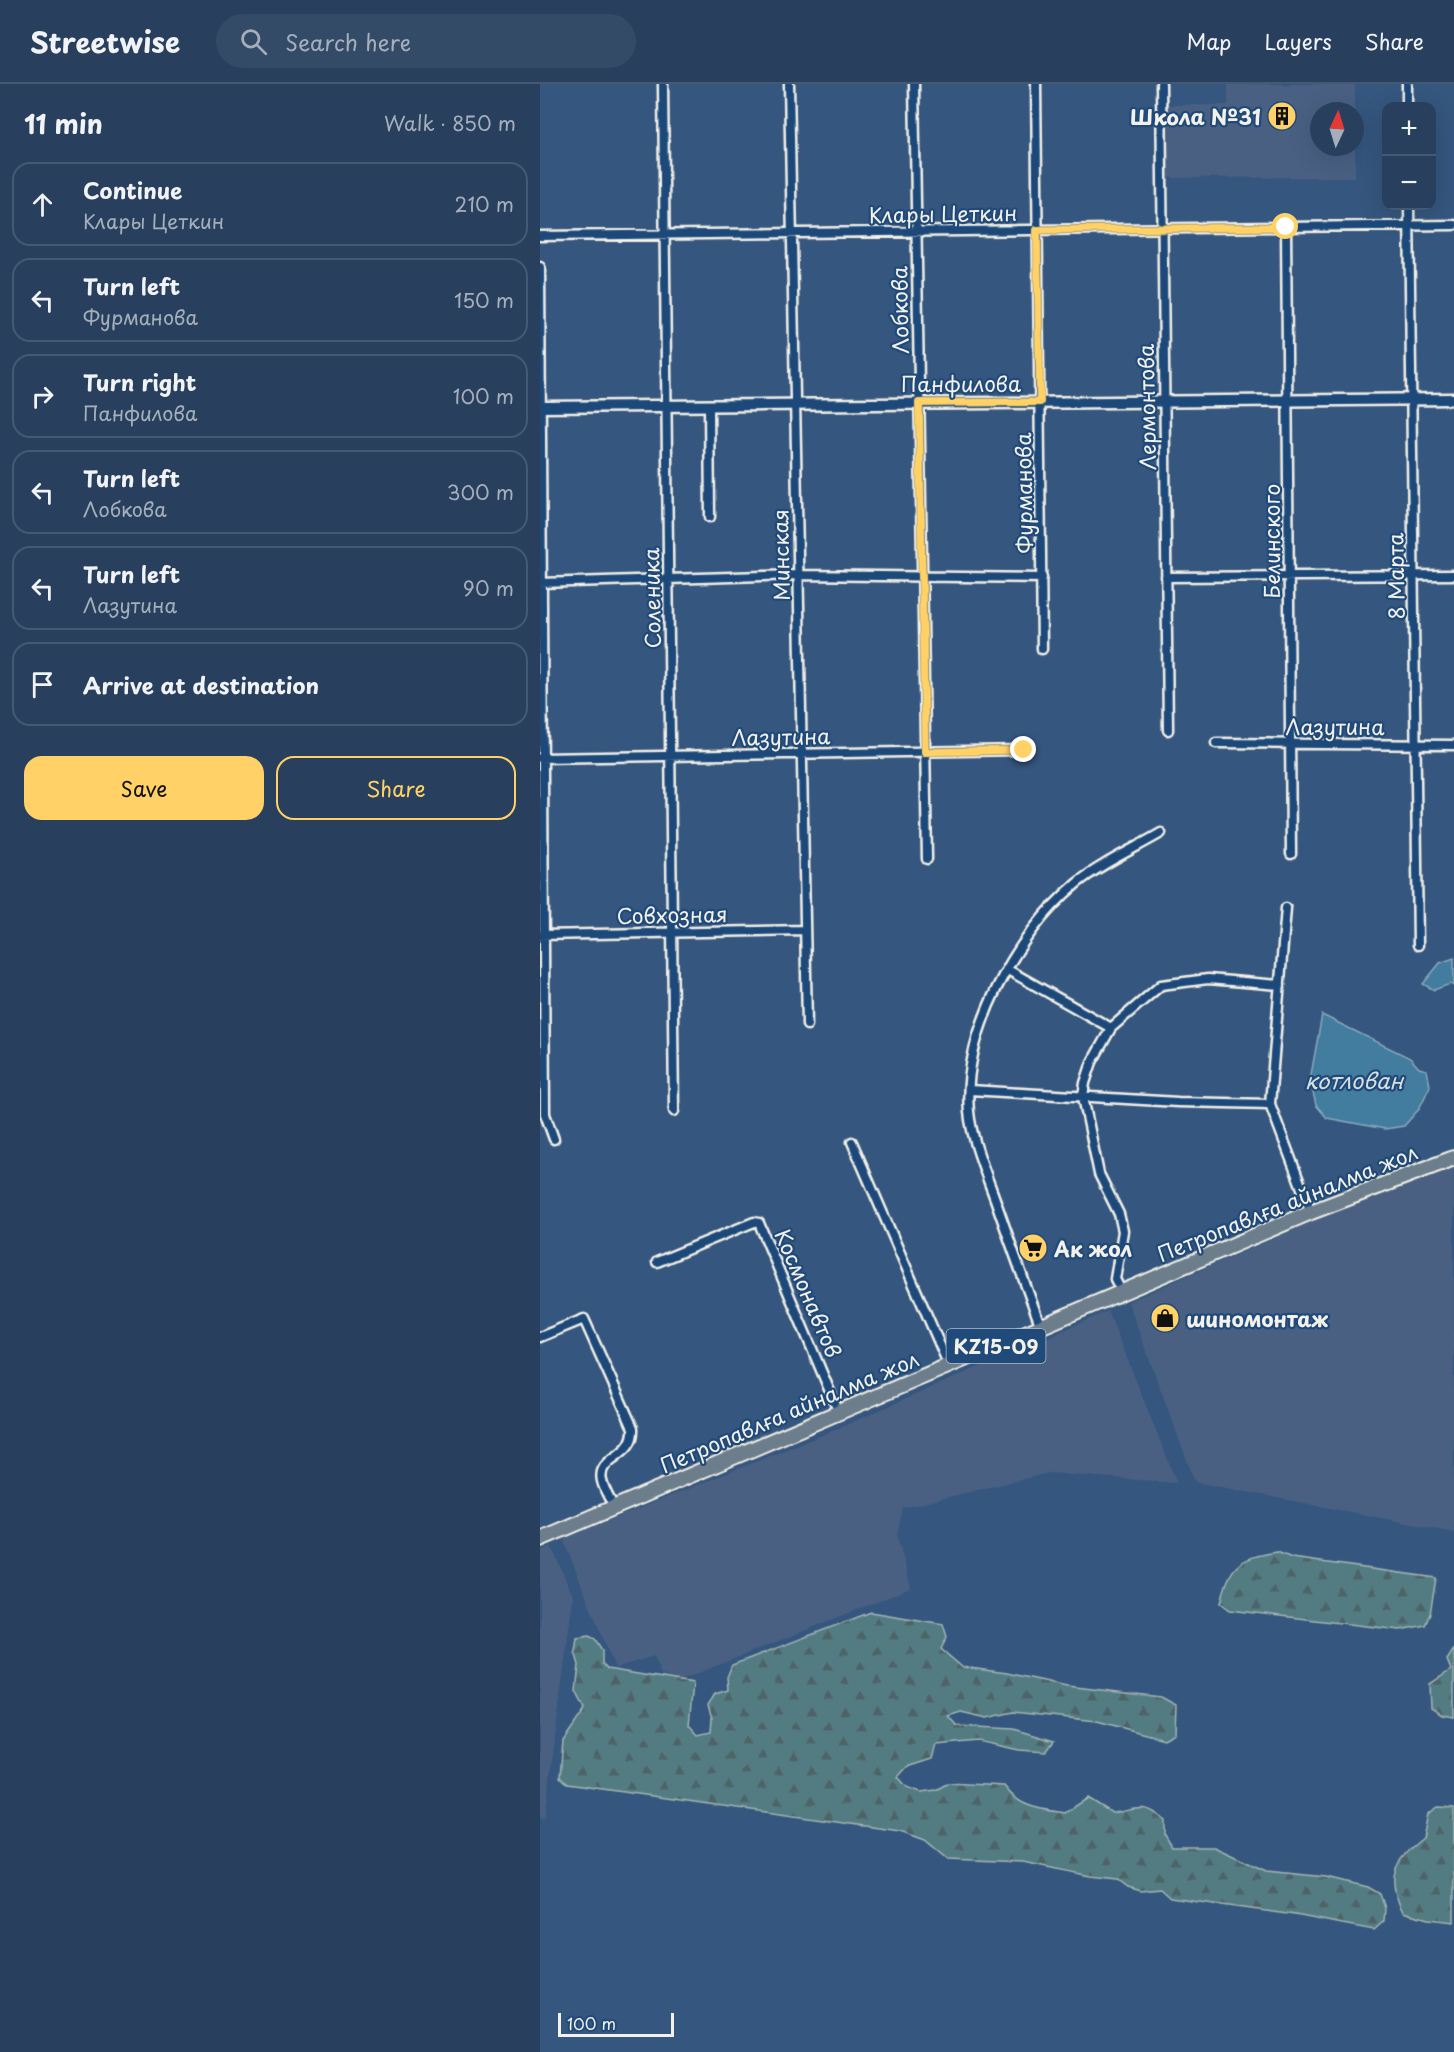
<!DOCTYPE html>
<meta charset="utf-8">
<style>
body{margin:0;font-family:"Playpen Sans",sans-serif;background:#344b67;color:#f1f3f6}
.controls{position:absolute;right:18px;top:18px;display:grid;overflow:hidden;border-radius:12px;box-shadow:0 6px 24px #0002}
.controls button{width:54px;height:54px;display:grid;place-items:center;padding:0;border:0;border-bottom:2px solid #445973;background:#28405e;color:#f1f3f6;font:30px sans-serif}
.compass{position:absolute;left:770px;top:18px;width:54px;height:54px;border-radius:50%;background:#28405e;box-shadow:0 6px 24px #0002;rotate:4deg}
.scale{position:absolute;left:18px;bottom:15px;width:116px;box-sizing:border-box;padding-left:6px;border:3px solid #f4f1e8;border-top:0;font-size:16px;line-height:21px;white-space:nowrap;color:#f4f1e8;-webkit-text-stroke:4px #1f4a7a;paint-order:stroke}
.stop{position:absolute;width:18px;height:18px;margin:-14px;border:4px solid #ffd166;border-radius:50%;background:#fff}
.stop.end{background:#ffd166;border-color:#fff;box-shadow:0 2px 6px #0008}
.list{margin:0;padding:0;list-style:none}
h2{display:flex;justify-content:space-between;align-items:center;height:78px;margin:0;padding:0 24px;font-size:26px}
h2 small{font-size:20px;font-weight:400;color:#a5afbc}
.list li{display:grid;grid-template-columns:39px 1fr auto;gap:18px;align-items:center;box-sizing:border-box;height:84px;margin:0 12px 12px;padding:0 12px;border:2px solid #445973;border-radius:18px}
.list b{display:block;font-size:22px;white-space:nowrap}
.list p{margin:0;font-size:20px;white-space:nowrap;color:#a5afbc}
.list em{font-size:20px;font-style:normal;color:#a5afbc}
.actions{display:flex;gap:12px;padding:18px 24px}
.actions a{flex:1;padding:14px 0;border:2px solid #ffd166;border-radius:18px;text-align:center;font-size:21px;color:#ffd166}
.actions .main{background:#ffd166;color:#111}
.icon{flex:none;width:33px;height:33px;fill:none;stroke:currentColor;stroke-width:2;stroke-linecap:round;stroke-linejoin:round}
.map{position:relative;flex:none;width:914px;height:1968px;overflow:hidden}
header{display:flex;align-items:center;gap:36px;box-sizing:border-box;height:84px;padding:0 30px;background:#28405e;border-bottom:2px solid #445973}
header strong{font-size:28px}
nav{display:flex;gap:33px;margin-inline-start:auto;font-size:21px}
.search{width:420px;height:54px;background:#344b67;display:flex;align-items:center;gap:15px;box-sizing:border-box;padding:0 21px;border-radius:33px;color:#a5afbc;font-size:22px}
main{display:flex}
aside{flex:1;background:#28405e}
.map>svg:first-child{display:block}
.built{fill:#486183}
.forest{fill:url(#forest-firs);stroke:#a3b6b5;stroke-width:1.5}
.water{fill:#437b9e;stroke:#8aaabc;stroke-width:1.5}
.lines{fill:none;stroke-linecap:round;stroke-linejoin:round}
.minor-casing{stroke:#f4f1e8;stroke-width:13}
.tertiary-casing{stroke:#f4f1e8;stroke-width:15}
.trunk-casing{stroke:#f4f1e8;stroke-width:18}
.minor{stroke:#1f4a7a;stroke-width:8}
.tertiary{stroke:#1f4a7a;stroke-width:10}
.trunk{stroke:#6c7d8c;stroke-width:14}
.route{stroke:#ffd166;stroke-width:8}
.labels{text-anchor:middle;dominant-baseline:central;stroke-width:4.5;stroke-linejoin:round;paint-order:stroke}
.shield{fill:#1f4a7a;stroke:#b4bfc7;stroke-width:1.5}
.shield-label{font-size:20px;font-weight:bold;fill:#f4f1e8}
.poi-label{font-size:21px;font-weight:bold;fill:#f4f1e8;stroke:#1f4a7a;text-anchor:start}
.street-label{font-size:21px;fill:#f4f1e8;stroke:#1f4a7a}
.water-label{font-size:22px;font-style:italic;fill:#d9dfdd;stroke:#1f4a7a}
</style>
<header>
<strong>Streetwise</strong>
<div class="search"><svg class="icon" aria-label="search" viewBox="0 0 24 24"><circle cx="10" cy="10" r="6"/><path d="M15 15l6 6"/></svg>Search here</div>
<nav><a>Map</a><a>Layers</a><a>Share</a></nav>
</header>
<main>
<aside>
<h2>11 min<small>Walk · 850 m</small></h2>
<ul class="list">
<li><svg class="icon" aria-label="ahead" viewBox="0 0 24 24"><path d="M12 20V5M6 11l6-6 6 6"/></svg><div><b>Continue</b><p>Клары Цеткин</p></div><em>210 m</em></li>
<li><svg class="icon" aria-label="left" viewBox="0 0 24 24"><path d="M17 20v-9H6M10 6l-5 5 5 5"/></svg><div><b>Turn left</b><p>Фурманова</p></div><em>150 m</em></li>
<li><svg class="icon" aria-label="right" viewBox="0 0 24 24"><path d="M7 20v-9h11M14 6l5 5-5 5"/></svg><div><b>Turn right</b><p>Панфилова</p></div><em>100 m</em></li>
<li><svg class="icon" aria-label="left" viewBox="0 0 24 24"><path d="M17 20v-9H6M10 6l-5 5 5 5"/></svg><div><b>Turn left</b><p>Лобкова</p></div><em>300 m</em></li>
<li><svg class="icon" aria-label="left" viewBox="0 0 24 24"><path d="M17 20v-9H6M10 6l-5 5 5 5"/></svg><div><b>Turn left</b><p>Лазутина</p></div><em>90 m</em></li>
<li><svg class="icon" aria-label="arrive" viewBox="0 0 24 24"><path d="M6 21V4h12l-3 4 3 4H6"/></svg><div><b>Arrive at destination</b></div></li>
</ul>
<div class="actions"><a class="main">Save</a><a>Share</a></div>
</aside>
<div class="map">
<svg width="914" height="1968" viewBox="0 0 914 1968">
<defs>
<pattern id="forest-firs" width="22" height="20" patternUnits="userSpaceOnUse" patternTransform="scale(1.5)"><rect width="22" height="20" fill="#527b82"/><path d="M5 1l3.5 6h-7zM16 11l3.5 6h-7z" fill="#4e6467"/></pattern>
</defs>
<rect width="100%" height="100%" fill="#35567e"/>
<filter id="ink" filterUnits="userSpaceOnUse"><feTurbulence type="fractalNoise" baseFrequency=".0167" numOctaves="2"/><feDisplacementMap in="SourceGraphic" scale="12" xChannelSelector="R" yChannelSelector="G"/><feConvolveMatrix kernelMatrix="1 2 1 2 8 2 1 2 1" color-interpolation-filters="sRGB"/></filter>
<g filter="url(#ink)">
<path class="built" d="M688,0H815V27H779V63H815V42V93L627,94V62L622,57L621,21H688Z
M914,1083V1448L655,1398L588,1218L778,1135Z
M568,1227L637,1399L508,1389L363,1424L357,1451L371,1504L141,1596L121,1591L114,1572L75,1584L23,1455L292,1347Z
M11,1462L33,1512L5,1734H0V1467Z"/>
<path class="forest" d="M737,1468L752,1474L896,1494L890,1530L885,1541L860,1546L690,1526L681,1519C689,1481 699,1474 737,1468Z
M331,1528L403,1540L407,1553L401,1565L422,1583L467,1589L527,1602L621,1613L636,1621L635,1649L624,1655L557,1637L473,1628L447,1634L421,1628L408,1632L417,1642L474,1645L514,1657L506,1668L479,1666L438,1657L396,1661L392,1675L367,1683L358,1693L367,1703L381,1708L396,1706L408,1699L464,1702C480,1724 499,1725 525,1729L548,1714L572,1729C597,1726 605,1717 625,1737V1751L632,1763H674L726,1787L786,1793L828,1803L840,1810L845,1824L844,1837L834,1846L755,1831L630,1814L620,1805L601,1807L588,1803L577,1795L550,1792L483,1778L408,1775L385,1756L360,1747L27,1700L20,1693L23,1657L45,1625L36,1607L39,1581L35,1568L37,1554L49,1552L55,1555L62,1566V1580L67,1585L153,1599L149,1641L158,1651L171,1648L172,1634L168,1621L175,1610L188,1606L187,1593L192,1581Z
M914,1565V1633L902,1631L891,1624L890,1600L911,1586L907,1576Z
M898,1723L914,1724V1838L888,1835L863,1828C845,1793 854,1776 883,1754L888,1730Z"/>
<path class="water" d="M914,874V902L910,900L894,906L883,900L900,879Z
M782,931L870,974L879,984L887,986L890,1002L879,1025L864,1042L845,1045L787,1034L776,1021L770,996Z"/>
<g class="lines">
<g class="minor-casing">
<path id="minor" d="M123,0L134,1027
M249,0L267,941
M374,0L387,775
M496,0L502,565
M621,0L628,646
M867,0V22
M869,122L878,861
M746,143L751,770
M0,152L914,141
M0,183L5,1030L14,1055
M169,321L170,433
M626,493L914,491
M0,499L258,491L502,494
M676,659L914,661
M0,674L484,666
M746,824L730,1020L771,1128
M0,851L265,846
M468,886L571,944
M430,1006L638,1018L730,1020
M312,1058L409,1282
M117,1178L214,1138L219,1139L299,1329
M582,1209L575,1195L583,1147L579,1130L559,1090L543,1013L545,999L552,978L571,944L621,901L668,895L740,901
M501,1243C485,1200 470,1158 455,1115C445,1087 432,1057 429,1028C422,948 476,850 536,800C560,780 594,765 621,749
M0,1253L44,1235L93,1344C95,1374 56,1372 62,1397C64,1406 70,1415 74,1424"/>
</g>
<g class="tertiary-casing">
<path id="tertiary" d="M0,323L914,315"/>
</g>
<g class="trunk-casing">
<path id="trunk" d="M0,1455L771,1128L914,1074"/>
</g>
<use href="#minor" class="minor"/>
<use href="#tertiary" class="tertiary"/>
<use href="#trunk" class="trunk"/>
</g>
</g>
<g class="lines" filter="url(#ink)">
<path class="route" d="M484,666L385,668L379,319L500,318L497,146L746,143"/>
</g>
<defs>
<g id="building-disc" transform="scale(1.5)"><circle r="9.5" fill="#ffd166" stroke="#1f4a7a"/><path d="M-4-6H4V6H1V3H-1V6H-4ZM-2.5-4.3h1.7v1.8h-1.7ZM.8-4.3h1.7v1.8H.8ZM-2.5-1h1.7V.8h-1.7ZM.8-1h1.7V.8H.8Z" fill="#111"/></g>
<g id="supermarket-disc" transform="scale(1.5)"><circle r="9.5" fill="#ffd166" stroke="#1f4a7a"/><path d="M-6-5.5h2.5l.6 2H6L4.5 2H-2.5L-4.4-4H-6ZM-1.5 3.2a1.3 1.3 0 1 0 .1 0ZM3 3.2a1.3 1.3 0 1 0 .1 0Z" fill="#111"/></g>
<g id="shop-disc" transform="scale(1.5)"><circle r="9.5" fill="#ffd166" stroke="#1f4a7a"/><path d="M-5-2.5h2.3a2.7 3.5 0 0 1 5.4 0H5L5.5 6h-11ZM-1.5-2.5h3a1.5 2.3 0 0 0-3 0Z" fill="#111"/></g>
</defs>
<g fill-rule="evenodd">
<use href="#building-disc" x="742" y="32"/>
<use href="#supermarket-disc" x="493" y="1164"/>
<use href="#shop-disc" x="625" y="1234"/>
</g>
<g class="labels">
<rect class="shield" x="406.5" y="1245" width="99" height="34" rx="4.5"/>
<g class="shield-label">
<text x="456" y="1262">KZ15-09</text>
</g>
<g class="poi-label">
<text x="721" y="32" text-anchor="end">Школа №31</text>
<text x="514" y="1164">Ак жол</text>
<text x="646" y="1234">шиномонтаж</text>
</g>
<g class="street-label">
<text transform="translate(403 129) rotate(-1)">Клары Цеткин</text>
<text transform="translate(359 226) rotate(-91)">Лобкова</text>
<text x="421" y="299">Панфилова</text>
<text transform="translate(606 323) rotate(-91)">Лермонтова</text>
<text transform="translate(483 409) rotate(-91)">Фурманова</text>
<text transform="translate(731 457) rotate(-90)">Белинского</text>
<text transform="translate(240 471) rotate(-91)">Минская</text>
<text transform="translate(855 492) rotate(-91)">8 Марта</text>
<text transform="translate(111 514) rotate(-91)">Соленика</text>
<text x="795" y="642">Лазутина</text>
<text transform="translate(241 652) rotate(-1)">Лазутина</text>
<text transform="translate(132 830) rotate(-1)">Совхозная</text>
<text transform="translate(747 1118) rotate(-22)">Петропавлға айналма жол</text>
<text transform="translate(269 1209) rotate(67)">Космонавтов</text>
<text transform="translate(249 1327) rotate(-23)">Петропавлға айналма жол</text>
</g>
<g class="water-label">
<text x="814" y="995">котлован</text>
</g>
</g>
</svg>
<div class="controls">
<button>+</button>
<button>−</button>
</div>
<svg class="compass" viewBox="-18 -18 36 36"><path d="M0-13l5 13h-10z" fill="#e53935"/><path d="M0 13l5-13h-10z" fill="#a5afbc"/></svg>
<div class="scale">100 m</div>
<div class="stop" style="left:746px;top:143px"></div>
<div class="stop end" style="left:484px;top:666px"></div>
</div>
</main>
